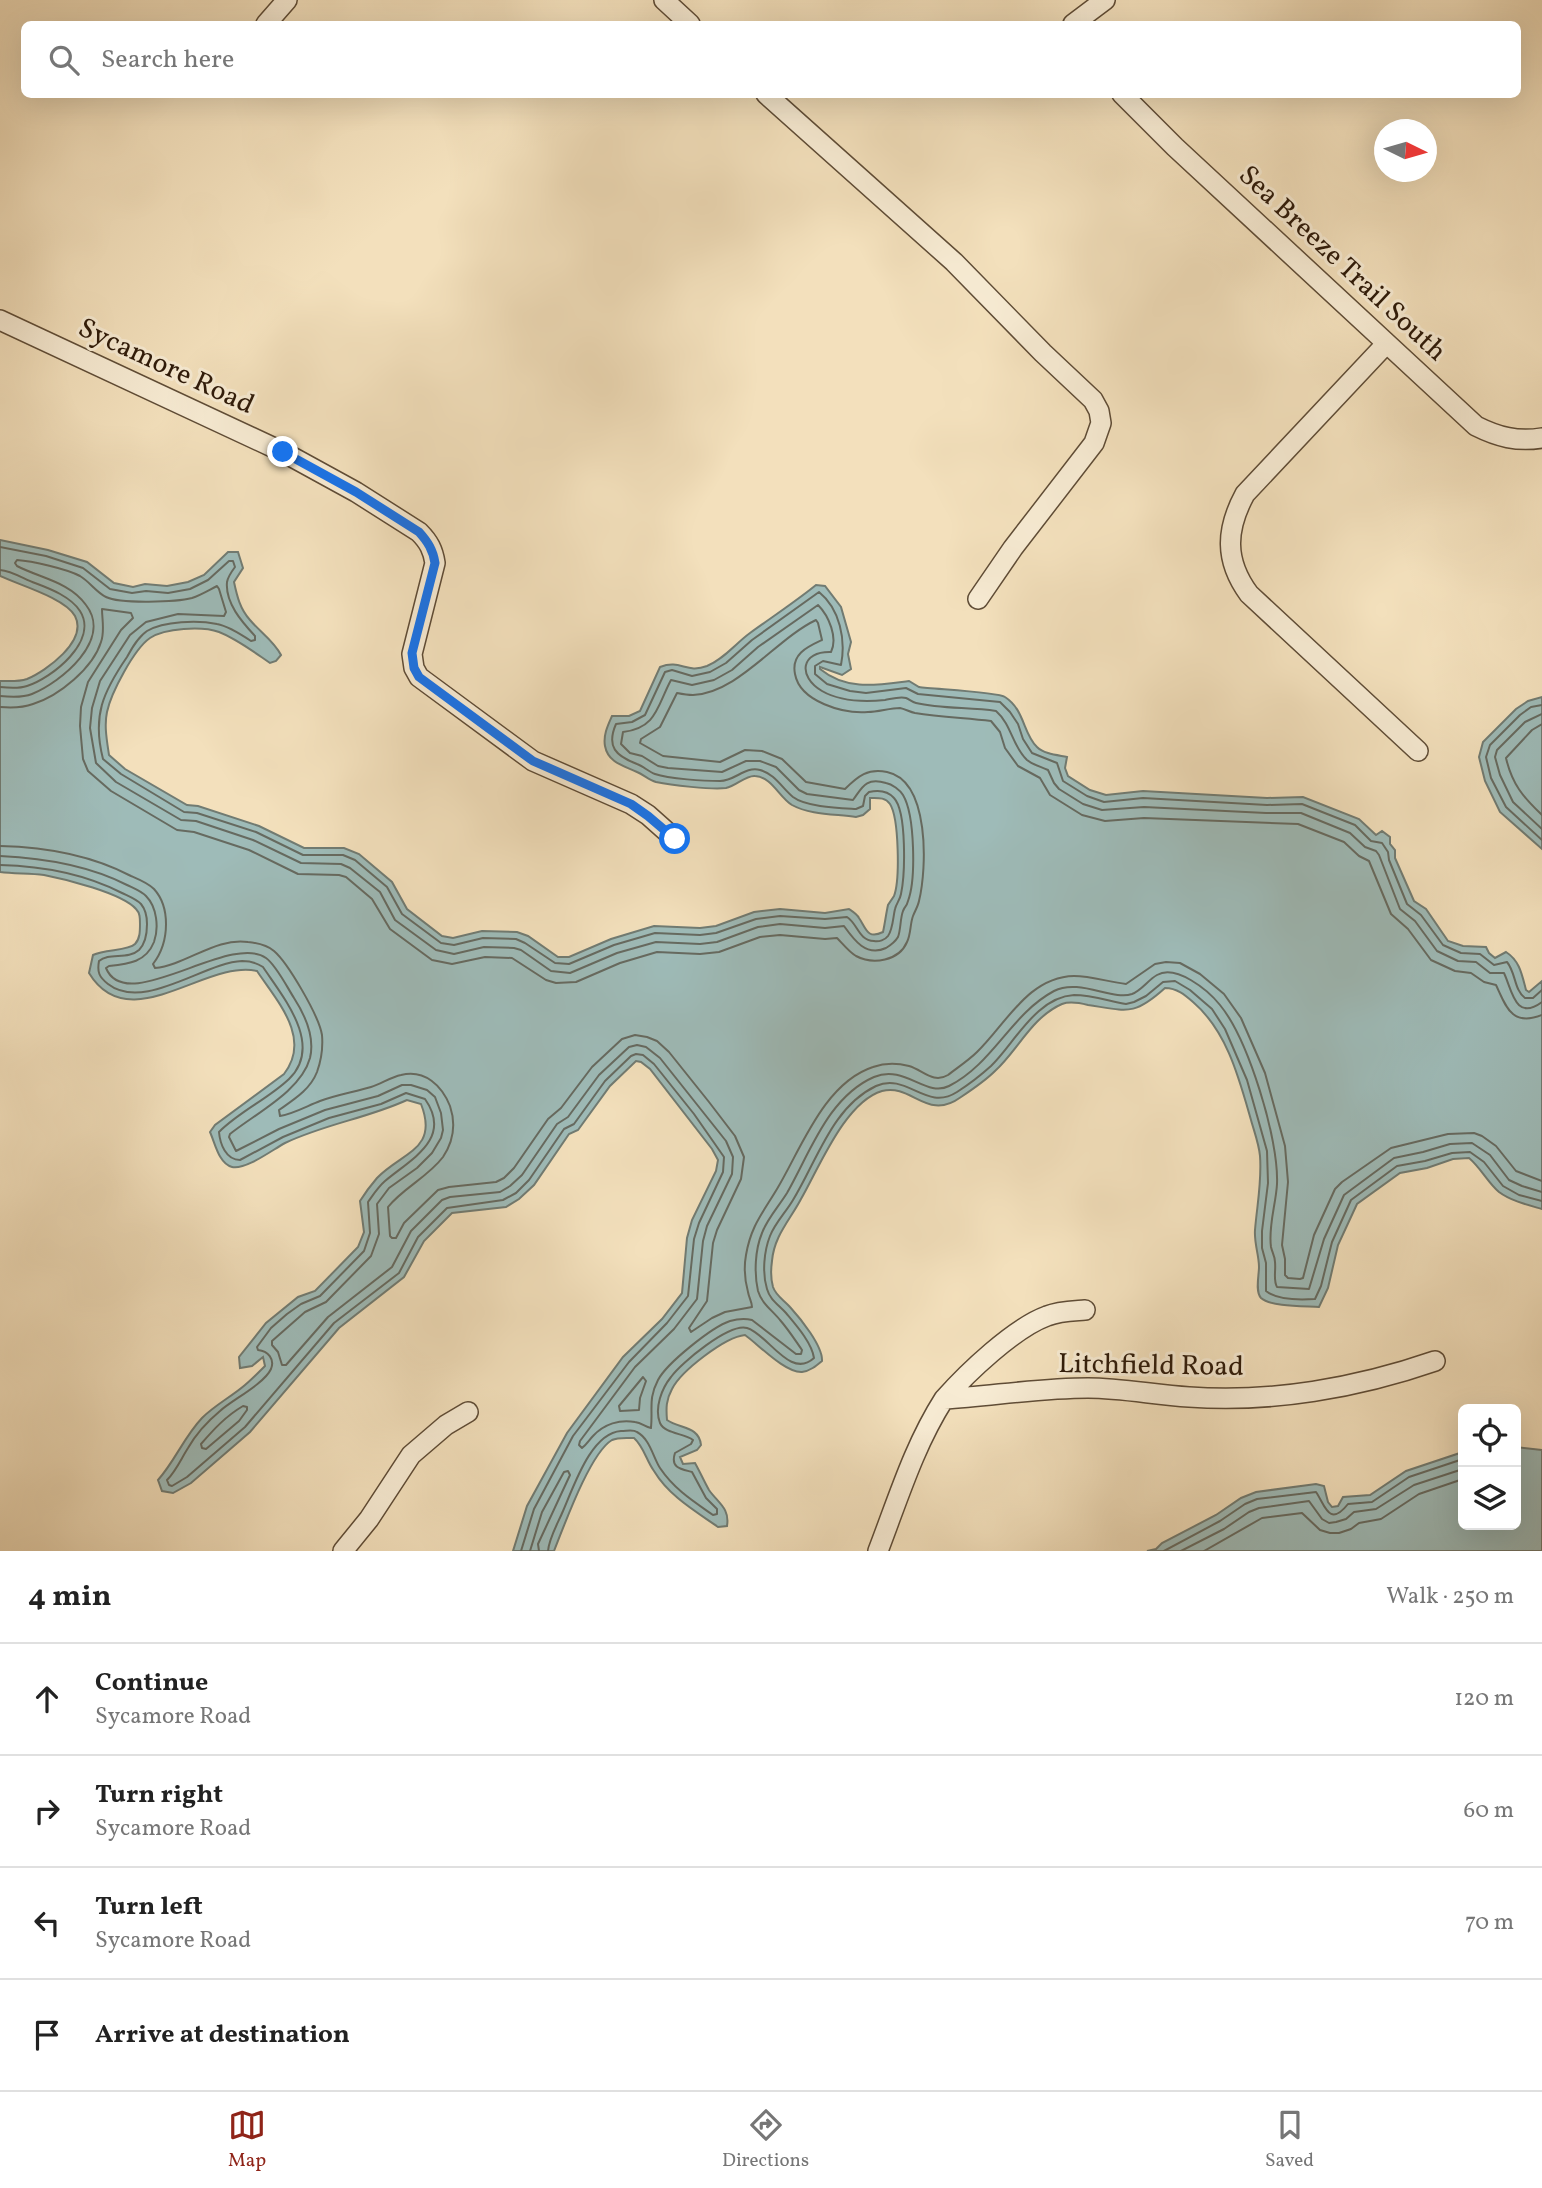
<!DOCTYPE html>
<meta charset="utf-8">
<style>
body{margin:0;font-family:Vollkorn,serif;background:#f6f6f6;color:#222}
.controls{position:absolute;right:21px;bottom:21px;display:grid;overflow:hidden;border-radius:10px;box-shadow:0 7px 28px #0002}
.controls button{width:63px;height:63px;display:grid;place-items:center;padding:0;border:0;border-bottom:2px solid #e0e0e0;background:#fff;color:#222;font:35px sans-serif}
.compass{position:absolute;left:1374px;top:119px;width:63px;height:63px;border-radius:50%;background:#fff;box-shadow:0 7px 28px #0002;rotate:95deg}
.stop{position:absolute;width:21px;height:21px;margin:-16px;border:5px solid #1a73e8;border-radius:50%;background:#fff}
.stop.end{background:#1a73e8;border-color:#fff;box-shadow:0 2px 7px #0008}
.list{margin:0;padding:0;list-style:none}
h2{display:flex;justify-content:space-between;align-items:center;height:91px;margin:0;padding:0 28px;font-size:30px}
h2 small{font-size:23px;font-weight:400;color:#767676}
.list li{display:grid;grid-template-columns:46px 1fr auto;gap:21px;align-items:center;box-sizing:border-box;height:112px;padding:0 28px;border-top:2px solid #e0e0e0}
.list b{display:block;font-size:26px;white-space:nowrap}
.list p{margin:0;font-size:23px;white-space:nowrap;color:#767676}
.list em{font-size:23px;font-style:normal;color:#767676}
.icon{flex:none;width:38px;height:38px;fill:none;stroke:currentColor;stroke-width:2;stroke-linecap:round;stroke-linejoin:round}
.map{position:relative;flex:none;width:1542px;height:1551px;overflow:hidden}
.search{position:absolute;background:#fff;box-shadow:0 7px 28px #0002;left:21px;right:21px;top:21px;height:77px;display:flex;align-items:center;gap:18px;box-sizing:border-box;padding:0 24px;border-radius:10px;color:#767676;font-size:26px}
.sheet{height:539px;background:#fff}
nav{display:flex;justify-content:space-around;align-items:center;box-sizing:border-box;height:98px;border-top:2px solid #e0e0e0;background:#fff;font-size:19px;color:#767676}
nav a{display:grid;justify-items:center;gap:4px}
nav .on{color:#8f2418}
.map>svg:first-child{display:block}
.water{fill:#9ebbb8;stroke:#717b72;stroke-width:2}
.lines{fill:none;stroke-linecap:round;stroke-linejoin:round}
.shore{stroke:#666a60;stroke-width:2}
.minor-casing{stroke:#5f4c36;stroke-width:22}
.minor{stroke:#f7ebd3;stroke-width:19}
.route{stroke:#1a73e8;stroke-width:9}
.labels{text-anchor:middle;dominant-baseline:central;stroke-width:6;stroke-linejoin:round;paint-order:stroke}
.street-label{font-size:28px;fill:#2e1a09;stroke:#f7ebd3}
</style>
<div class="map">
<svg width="1542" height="1551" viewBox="0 0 1542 1551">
<rect width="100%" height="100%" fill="#f3e0bc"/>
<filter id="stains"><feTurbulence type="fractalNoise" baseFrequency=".00286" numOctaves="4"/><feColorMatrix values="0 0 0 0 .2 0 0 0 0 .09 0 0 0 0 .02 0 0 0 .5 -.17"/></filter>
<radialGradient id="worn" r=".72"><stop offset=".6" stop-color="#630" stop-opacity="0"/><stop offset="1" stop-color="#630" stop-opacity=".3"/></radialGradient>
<path class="water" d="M0,540L48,550L87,562L114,583L133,587L145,584L167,586L188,582L204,575L228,552H238L243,568L234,582C237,596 240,609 250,620C260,632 274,641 281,655L276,661L270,663C254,652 237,639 219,632C202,626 165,628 150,638C134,649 111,693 107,712C104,726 107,741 109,755L125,769L187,805L198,806L259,826L304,848H344L359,854L392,882L407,909L442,936L453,938L482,931L517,932L528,936L558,957H569L611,939L654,926L700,928L716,926L754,912L780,909L825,913L849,909C852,911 857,914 859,918C866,928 867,940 883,932C885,923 886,914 888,905C890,902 892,899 894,896C900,880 899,818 890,804C885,797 878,798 870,798V809L863,815L856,817C836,814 810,815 792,805C779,797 772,777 755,776C746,775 736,786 726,788C712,790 670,785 656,782C649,780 644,775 637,772C625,766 608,763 605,746C603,735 608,725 612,716H629L640,711L660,667C681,659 686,674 707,666C724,659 735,644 750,633C772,617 795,602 816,585L825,586L841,607L851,642L848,654L851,669L842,675L820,667V669C847,691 877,685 909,681L919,687C932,689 998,692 1005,697C1025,710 1023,734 1037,747C1044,754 1057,755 1067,757L1065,768L1068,776L1090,790L1106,795L1143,791L1267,798L1303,797L1359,819L1376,835L1382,831L1390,837V844L1395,850V858L1414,901L1426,909L1448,941L1463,946L1486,947L1489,953L1495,958L1506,952C1520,961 1522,975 1526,990L1529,992L1542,981V1209C1528,1205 1511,1201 1499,1192C1488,1183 1481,1168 1469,1158L1453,1159L1427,1168L1400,1173L1357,1204L1338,1245L1328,1288L1319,1307C1305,1306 1271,1307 1261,1298C1255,1292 1259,1275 1259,1267C1259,1255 1254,1243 1255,1230C1257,1205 1262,1182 1260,1156C1259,1144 1254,1131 1251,1120C1239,1078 1227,1031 1193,1002C1185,995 1177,988 1165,988C1134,1016 1128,1011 1088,1005C1080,1003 1070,1001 1062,1004C1032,1017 1018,1050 995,1071C985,1081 973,1089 961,1097C927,1122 912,1083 882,1091C845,1102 819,1168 801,1199C790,1220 774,1236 772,1261C771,1268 771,1280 773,1287C776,1296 784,1300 790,1307C800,1318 823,1346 822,1361C816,1366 810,1371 802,1372C785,1373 759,1345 745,1335C725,1337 681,1371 672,1389C666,1400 666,1408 667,1420C680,1429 699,1426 701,1445L697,1450L680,1457L683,1464L695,1463C700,1472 704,1481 709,1490C718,1503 730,1508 727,1526L718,1527C695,1511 669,1496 654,1471C646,1460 644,1447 634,1438C627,1438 618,1437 612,1440C590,1453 564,1526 554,1551H513L527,1506L567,1433L623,1357L662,1319L682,1293L687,1238L692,1220L716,1171L718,1160L712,1149L650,1069L641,1062L636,1061L610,1086L578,1130L569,1134L534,1185L519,1199L506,1207L452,1213L424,1241L404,1277L339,1328L250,1432L191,1483L173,1493L162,1491L158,1480C175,1461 184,1437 202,1418C215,1405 231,1397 245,1385C252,1379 258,1373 265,1366L263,1357L252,1366L240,1368L239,1357L266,1323L298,1297L315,1291L358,1247L364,1232L360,1201C365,1193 371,1185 377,1178C402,1152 439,1150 421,1104L407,1100C368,1118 325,1124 285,1143C272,1150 246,1170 232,1167C219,1164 215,1143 210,1132L215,1125L284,1074C312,1038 277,1001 257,971C206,959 129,1039 89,973L93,955C105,949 128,951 135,944C140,939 140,931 140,924C140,918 140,913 136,909C122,893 65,879 44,875C29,873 14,874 0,872V681C9,681 18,682 27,679C46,671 88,641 75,616C65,598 19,585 0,576Z
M1542,697V849L1500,812L1485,781L1479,757L1483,742L1516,709L1528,701Z
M1516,1447L1542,1450V1551H1147L1156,1549L1162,1543L1216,1515L1241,1498L1256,1492L1316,1484L1324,1486L1328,1502L1332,1507L1338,1506L1343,1497L1370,1495L1406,1471L1463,1452V1525H1516Z"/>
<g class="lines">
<path class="shore" d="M0,547L46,556L83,568L110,589L132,593L146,591L168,593L190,589L208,580L229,561H233L235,567C232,571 228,577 227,582C225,603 242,622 255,636V640L251,641C242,635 228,626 217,624C198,620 164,621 147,631C138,637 132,648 127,657C103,692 92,716 103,759L121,774L184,812L197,813L256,832L303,855H343L355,860L387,887L402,914L441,943L454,945L483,938L516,939L525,943L555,963L569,964L614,945L655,933L700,935L716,933L756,919L780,916L825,919L847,917C858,924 858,940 874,941C879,942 885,940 888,936C893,929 893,917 895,909C896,904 900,900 901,894C905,875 907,812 894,798C887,790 878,790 869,792L865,796L863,806L856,809C839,808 806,807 793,797C782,788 775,774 760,770C745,766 735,781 720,781C705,781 669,779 655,774C649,772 643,766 637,764C616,756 606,747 616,724L632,722L645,715L665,672L672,670L692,676L710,672L726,663L752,640L819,592C840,609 846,640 841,665L823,661L815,666V674L827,684L850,691L866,693L906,688L918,694L1000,702L1010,712L1018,724L1023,739L1032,753L1057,763L1063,781L1087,796L1104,802L1143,798L1267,805L1302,804L1355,825L1371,841L1382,843L1388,852L1389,860L1407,904L1421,915L1443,945L1461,953L1480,954L1494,965L1507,962C1516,973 1514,990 1525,998H1533L1542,990
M0,570C12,571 24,579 35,583C51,589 71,597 80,611C99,641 52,678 27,686C18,689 9,688 0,687
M0,696C10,697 22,698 32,694C61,682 113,640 86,605C70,582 40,578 17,566L15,563L17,560C32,561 67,569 80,576C90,582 96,592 106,597C120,604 177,602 192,598C201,595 209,590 217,586L219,589L226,612L224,616L178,614L146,622L130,635L100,681L92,708L90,728L96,763L116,782L181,820L196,821L253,840L301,863L341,864L350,868L380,892L395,920L436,950L454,954L484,947L514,948L521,950L551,971L570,973L617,953L656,942L700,944L717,942L758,927L780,924L825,928L844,926C854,940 866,957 886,948C891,945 895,942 898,937C901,929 900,919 903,911C906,904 906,908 908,901C916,880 915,815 903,795C900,790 892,784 886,783C865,777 862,788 853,800L807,794L799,790L776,767L760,761H746L722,772L668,768L658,766L642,756L630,753L621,744L623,732C657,728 657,706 671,680L692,685L714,680L732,670L758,647L818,605C829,616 838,638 831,652C801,651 797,676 822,691C841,702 864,702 885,700C891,699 900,696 906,698C909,699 912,702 916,703C941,709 970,707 996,711C1012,725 1012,746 1027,760C1033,765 1042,767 1048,770L1054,783L1059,789L1083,804L1102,810L1144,807L1266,813H1301L1350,833L1365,847L1376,851L1379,855L1400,909L1415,921L1437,951L1458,961L1476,962L1490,973H1504C1512,990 1515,1022 1542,1002
M1542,705L1531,707L1520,715L1490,745L1486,757L1491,778L1506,807L1542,840
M0,707C11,708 22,708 33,704C59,696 93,668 101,642C105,631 102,620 102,609L131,613L133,618L121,630L88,682L81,707L80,726L83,759L88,771L111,791L177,830L194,832L249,850L298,874L339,875L346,877L372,899L390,929L432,960L452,964L485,957L512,958L546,980L556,983L576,982L620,963L657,952L700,954L719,952L760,937L780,935L825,939L837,938C843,944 849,952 856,956C873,965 899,961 907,942C911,934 910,924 913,916C915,911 918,906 919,901C927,868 930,781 887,772C868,768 858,776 845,789L806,782L782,759L762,751L745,750L720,762L663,756L640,743L641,739L660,727L677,693C682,694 688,695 693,695C738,693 776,639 816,620L818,623L822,640C807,647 791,654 795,674C800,702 844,714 868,712C878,712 890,708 900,708C905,709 910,712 915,713C940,717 966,718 991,721L1000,732L1005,748L1018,766L1040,778L1050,795L1082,815L1105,821L1144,818L1298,824L1344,842L1359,856L1369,861L1391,914L1408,929L1431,960L1455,971L1471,973L1484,982L1496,985C1506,1006 1511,1027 1542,1015
M1542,714L1525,722L1497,750L1495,757L1500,775L1513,802L1542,829
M1542,724L1532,730L1506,758C1512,784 1523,797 1542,815
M0,846C45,847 91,855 131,876C138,879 148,883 154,889C163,899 166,910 166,924C166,939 163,951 153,964L155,968C186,965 216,937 248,942C257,943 267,945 274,951C288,963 319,1016 322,1035C323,1047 321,1061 317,1072C310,1090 293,1100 279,1110L280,1116C293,1114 307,1106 320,1101C336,1095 354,1092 371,1087C381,1084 391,1077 401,1075C425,1069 442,1086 450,1106C456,1124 453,1142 443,1157C428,1177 403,1188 388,1207L390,1236L392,1238H396L404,1223L438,1190L449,1187L496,1182L504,1178L514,1168L548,1119L561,1108L592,1067L622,1039L635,1035L647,1037L657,1041L669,1052L709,1102L735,1136L744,1157L741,1179L717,1230L713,1243L707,1301L689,1328L691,1332L712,1318L725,1312L752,1307C752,1302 749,1298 748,1292C745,1281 744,1266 746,1255C751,1226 762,1214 777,1189C801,1149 824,1083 873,1067C884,1063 898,1063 909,1066C923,1070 933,1084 948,1075C957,1068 969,1060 977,1052C1006,1024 1028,977 1074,976C1091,976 1109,982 1126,984L1155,964L1166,962L1180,963L1200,974L1224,994L1241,1018L1265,1073L1285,1146L1288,1182L1282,1245L1285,1259V1275L1288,1278L1300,1279L1303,1278L1314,1235L1335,1189L1342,1182L1391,1148L1448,1134L1474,1133L1482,1136L1496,1146L1516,1171L1542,1181
M0,856C43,858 88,865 127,885C133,888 141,891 146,896C157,907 159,928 154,942C146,962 129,964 109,966L106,968C126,1017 230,932 266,958C276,965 287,987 294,998C305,1015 315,1037 310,1058C301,1091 256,1113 230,1134L229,1137L236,1151L279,1129L325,1110L378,1096L402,1085H411L427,1090L435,1097L441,1113L443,1130L441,1138L432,1153L417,1168L389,1188L377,1204L379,1234L371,1256L326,1302L305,1312L272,1341V1345L278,1352L282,1365H286L328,1317L392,1267L411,1231L442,1200L450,1197L500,1192L510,1186L522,1175L557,1124L568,1117L599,1075L629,1047L637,1045L646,1047L660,1058L726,1141L733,1157L732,1174L707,1226L703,1241L697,1299L674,1329L635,1367L580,1441L579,1445L582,1448C587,1444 589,1440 593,1436C604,1424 620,1419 635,1422C642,1423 645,1427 651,1428C653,1409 648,1399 658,1380C667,1363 712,1327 730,1321C737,1319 744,1318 752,1320L796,1354H801L802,1350C795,1340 788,1329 780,1320C772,1310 762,1304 758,1291C754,1273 755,1250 762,1233C767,1219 779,1206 787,1193C810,1153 828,1097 874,1077C905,1064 926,1098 949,1086C993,1064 1011,1014 1054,991C1079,978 1113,1001 1132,994C1142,990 1148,980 1157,975C1176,964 1208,990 1220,1005C1248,1039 1279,1139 1277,1184C1276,1204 1268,1226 1271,1247C1272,1252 1275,1256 1275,1262C1276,1271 1273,1280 1277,1287L1309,1289L1324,1239L1344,1195L1394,1158L1423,1152L1450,1144L1472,1143L1490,1155L1509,1180L1522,1186L1542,1192
M0,865C41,866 85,874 122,893C128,896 136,899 141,904C146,910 147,916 147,924C147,933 146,943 139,950C128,960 109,952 99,961C97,972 99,977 108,984C144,1012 205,962 242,961C249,961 257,963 263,967C283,997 324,1045 289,1079C268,1099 240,1111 219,1132C220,1144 226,1160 240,1160L283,1137L329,1118L381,1104L406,1093L425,1099C453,1139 411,1159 385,1181C378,1187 373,1195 368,1202L370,1233L364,1251L320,1296L301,1304L287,1314L271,1328L257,1347L258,1350C268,1351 275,1359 271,1369C264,1384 232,1400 220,1411C208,1421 196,1434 188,1448C181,1459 176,1471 167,1480L169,1485L172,1486L187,1477L245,1427L334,1323L399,1273L418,1237L447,1208L503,1200L516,1193L529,1180L564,1129L574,1124L605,1081L631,1056L636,1054L643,1055L654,1064L694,1114L724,1157L723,1172L699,1223L694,1239L688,1296L667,1323L629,1362L573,1436L534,1509L521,1551
M643,1377L646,1381L640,1398L639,1410L620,1411L619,1406Z
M243,1406L247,1407V1410L239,1421L206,1449L202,1448L201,1444C214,1429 226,1416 243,1406Z
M530,1551L542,1512L564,1472L568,1471L570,1475L538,1544L539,1551
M548,1551C549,1538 558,1523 563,1511C574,1486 591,1433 621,1431C627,1431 633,1429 637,1432C650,1439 653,1457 660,1468C674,1489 693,1501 713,1515L717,1514V1509L706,1498L692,1472C681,1469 670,1468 675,1453L691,1444L693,1440C684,1433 665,1434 660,1423C654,1408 662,1388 671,1377C681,1363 729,1323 747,1328C768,1334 790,1380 814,1358C812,1343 796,1325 786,1313C779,1305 770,1300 767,1289C762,1273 764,1251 770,1236C775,1223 786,1212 793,1200C817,1161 832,1107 876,1086C907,1072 926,1112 957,1092C968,1085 981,1075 991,1066C1014,1044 1036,997 1074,995C1091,995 1109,1001 1126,1004L1134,1002L1146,996L1163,982L1175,981L1190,990L1212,1009L1225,1029L1247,1080L1267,1151L1268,1183L1262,1231V1248L1266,1263V1291C1277,1300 1300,1300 1315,1299L1321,1286L1332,1242L1351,1200L1397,1166L1425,1161L1452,1153L1470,1152L1484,1162L1503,1186L1519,1195L1542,1201
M1164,1551L1220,1521L1245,1504L1257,1499L1316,1492C1325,1505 1329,1528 1348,1504L1372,1502L1409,1477L1463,1459
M1181,1551L1224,1529L1249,1512L1259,1508L1309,1501L1322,1519L1329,1523L1336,1522L1346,1519L1354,1512L1376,1509L1414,1485L1463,1469
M1204,1551L1262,1518L1302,1513L1320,1530L1330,1533H1339L1351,1529L1359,1523L1381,1519L1419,1494L1463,1479"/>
<g class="minor-casing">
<path id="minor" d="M664,0L690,24
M266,24L287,0
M1073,24L1105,0
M766,94L954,262L1043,353L1093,400L1099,411L1101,423L1094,443L1013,548L978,599
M1122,94L1175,147L1476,426C1498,437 1517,442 1542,438
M0,320L283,452L356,492L419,532C429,542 433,550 435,563L412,654L414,668L419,677L533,761L631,804L648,815L675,839
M1386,344L1245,494C1226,529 1224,560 1249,594L1418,751
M944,1399C967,1373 1014,1328 1047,1316C1059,1311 1072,1311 1085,1310
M343,1551L369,1519L411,1455L446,1425L468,1412
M878,1551C898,1499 914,1446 944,1399C992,1396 1040,1388 1088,1388C1122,1388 1155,1395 1189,1397C1271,1403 1357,1388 1435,1361"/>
</g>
<use href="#minor" class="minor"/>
</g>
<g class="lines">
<path class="route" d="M283,452L356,492L419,532C428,542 433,550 435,563L412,653L414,668L419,677L533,761L631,804L648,816L675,839"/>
</g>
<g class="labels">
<g class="street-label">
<text transform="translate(1342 264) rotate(43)">Sea Breeze Trail South</text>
<text transform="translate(166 367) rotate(25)">Sycamore Road</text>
<text transform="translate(1151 1366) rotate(1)">Litchfield Road</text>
</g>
</g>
<rect width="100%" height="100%" filter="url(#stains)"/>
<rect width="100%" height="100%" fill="url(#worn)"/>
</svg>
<div class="controls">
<button><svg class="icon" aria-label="locate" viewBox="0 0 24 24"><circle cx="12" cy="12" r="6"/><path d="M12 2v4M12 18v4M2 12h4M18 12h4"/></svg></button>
<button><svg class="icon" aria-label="layers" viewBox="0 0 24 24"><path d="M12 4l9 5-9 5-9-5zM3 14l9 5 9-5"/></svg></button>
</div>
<svg class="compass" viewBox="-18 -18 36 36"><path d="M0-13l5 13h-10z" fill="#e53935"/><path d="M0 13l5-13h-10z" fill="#767676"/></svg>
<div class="stop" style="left:675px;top:839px"></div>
<div class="stop end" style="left:283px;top:452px"></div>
<div class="search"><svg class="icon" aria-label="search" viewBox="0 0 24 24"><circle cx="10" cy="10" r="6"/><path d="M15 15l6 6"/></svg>Search here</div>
</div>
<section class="sheet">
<h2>4 min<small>Walk · 250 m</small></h2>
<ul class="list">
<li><svg class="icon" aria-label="ahead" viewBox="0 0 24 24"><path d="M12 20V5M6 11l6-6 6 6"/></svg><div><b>Continue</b><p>Sycamore Road</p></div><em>120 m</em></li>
<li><svg class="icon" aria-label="right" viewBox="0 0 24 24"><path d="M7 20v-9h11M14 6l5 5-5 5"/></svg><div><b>Turn right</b><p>Sycamore Road</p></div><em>60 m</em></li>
<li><svg class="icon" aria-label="left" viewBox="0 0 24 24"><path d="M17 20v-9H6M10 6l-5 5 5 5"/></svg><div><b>Turn left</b><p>Sycamore Road</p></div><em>70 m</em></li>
<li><svg class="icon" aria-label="arrive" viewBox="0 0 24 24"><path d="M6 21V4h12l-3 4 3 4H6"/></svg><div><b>Arrive at destination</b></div></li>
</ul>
</section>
<nav>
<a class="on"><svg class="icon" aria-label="map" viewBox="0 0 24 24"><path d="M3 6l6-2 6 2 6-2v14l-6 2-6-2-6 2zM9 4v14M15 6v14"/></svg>Map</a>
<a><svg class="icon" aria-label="directions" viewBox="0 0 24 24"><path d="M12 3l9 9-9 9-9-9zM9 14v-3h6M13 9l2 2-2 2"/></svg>Directions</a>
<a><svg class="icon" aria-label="saved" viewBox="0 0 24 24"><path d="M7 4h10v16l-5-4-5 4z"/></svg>Saved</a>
</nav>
